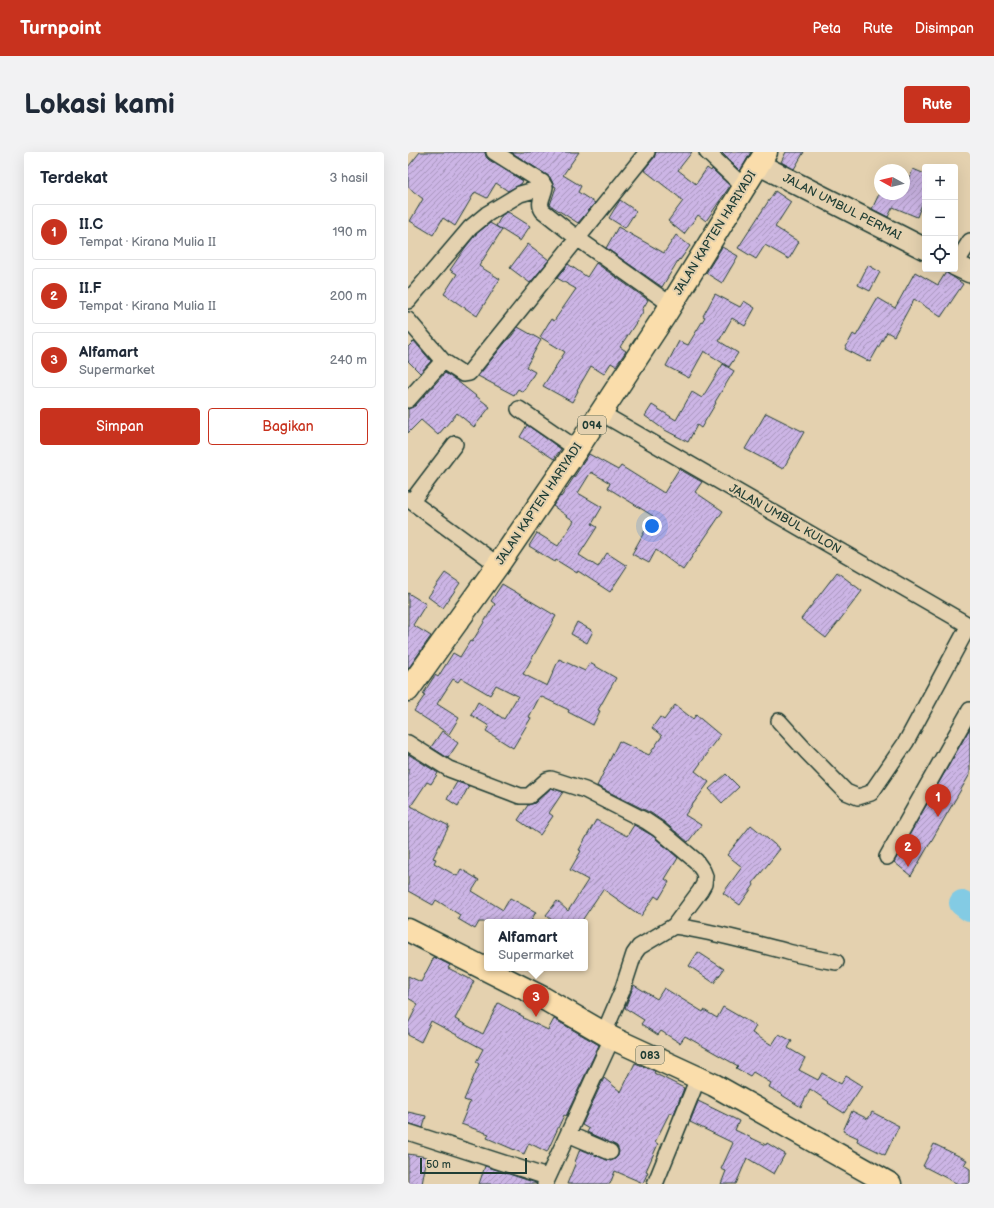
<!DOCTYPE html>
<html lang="id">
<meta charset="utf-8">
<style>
body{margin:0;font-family:"Balsamiq Sans",sans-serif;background:#f2f2f3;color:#1f2937}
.controls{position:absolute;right:12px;top:12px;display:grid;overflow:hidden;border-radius:4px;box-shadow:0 4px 16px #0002}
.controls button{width:36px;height:36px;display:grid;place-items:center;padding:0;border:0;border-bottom:1px solid #e0e1e3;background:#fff;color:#1f2937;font:20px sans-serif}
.compass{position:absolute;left:466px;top:12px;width:36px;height:36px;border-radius:50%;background:#fff;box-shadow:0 4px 16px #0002;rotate:278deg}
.scale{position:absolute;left:12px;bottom:10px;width:107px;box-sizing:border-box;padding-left:4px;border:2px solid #1f3d34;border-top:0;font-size:11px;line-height:14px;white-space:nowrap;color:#1f3d34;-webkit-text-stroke:3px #e4d1af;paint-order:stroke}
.you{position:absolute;left:244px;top:374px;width:14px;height:14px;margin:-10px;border:3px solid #fff;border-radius:50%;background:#1a73e8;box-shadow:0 0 0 6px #1a73e833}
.badge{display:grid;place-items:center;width:26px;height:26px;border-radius:50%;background:#c8321e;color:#fff;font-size:13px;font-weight:700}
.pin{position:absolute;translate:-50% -33px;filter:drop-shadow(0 1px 2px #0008)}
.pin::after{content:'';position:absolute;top:21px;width:14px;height:12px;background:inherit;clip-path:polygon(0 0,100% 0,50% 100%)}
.popup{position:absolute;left:76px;top:767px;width:104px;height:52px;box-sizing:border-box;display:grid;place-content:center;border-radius:4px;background:#fff;filter:drop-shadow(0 1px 3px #0005);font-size:13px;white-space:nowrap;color:#747a83}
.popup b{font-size:15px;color:#1f2937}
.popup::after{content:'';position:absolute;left:50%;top:100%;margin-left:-8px;border:8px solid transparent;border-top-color:#fff}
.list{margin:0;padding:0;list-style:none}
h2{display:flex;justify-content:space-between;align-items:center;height:52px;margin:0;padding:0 16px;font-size:17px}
h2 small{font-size:13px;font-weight:400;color:#747a83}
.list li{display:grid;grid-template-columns:26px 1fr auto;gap:12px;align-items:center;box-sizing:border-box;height:56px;margin:0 8px 8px;padding:0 8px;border:1px solid #e0e1e3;border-radius:4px}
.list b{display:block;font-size:15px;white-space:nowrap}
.list p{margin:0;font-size:13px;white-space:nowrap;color:#747a83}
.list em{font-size:13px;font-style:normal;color:#747a83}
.actions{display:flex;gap:8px;padding:12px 16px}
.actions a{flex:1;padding:9px 0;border:1px solid #c8321e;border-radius:4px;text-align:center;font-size:14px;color:#c8321e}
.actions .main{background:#c8321e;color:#fff}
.icon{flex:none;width:22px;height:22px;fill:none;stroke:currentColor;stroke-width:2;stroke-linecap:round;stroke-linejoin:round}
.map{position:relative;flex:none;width:562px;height:1032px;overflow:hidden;border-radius:4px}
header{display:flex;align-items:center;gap:24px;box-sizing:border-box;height:56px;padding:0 20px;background:#c8321e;color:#fff}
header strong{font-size:19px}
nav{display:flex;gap:22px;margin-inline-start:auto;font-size:14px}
.intro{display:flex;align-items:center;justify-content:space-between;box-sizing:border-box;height:96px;padding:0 24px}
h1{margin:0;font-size:28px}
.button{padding:10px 18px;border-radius:4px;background:#c8321e;color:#fff;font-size:14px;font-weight:700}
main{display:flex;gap:24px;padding:0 24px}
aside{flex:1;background:#fff;border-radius:4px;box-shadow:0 4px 16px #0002}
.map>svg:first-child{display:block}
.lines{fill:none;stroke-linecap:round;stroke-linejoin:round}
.river{stroke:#83cbe4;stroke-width:26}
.building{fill:url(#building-hatch);stroke:#1f3d34}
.minor-casing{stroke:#1f3d34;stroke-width:18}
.secondary-casing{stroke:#1f3d34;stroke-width:24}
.primary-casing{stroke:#1f3d34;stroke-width:25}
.minor{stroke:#e4d1af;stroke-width:15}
.secondary{stroke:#e4d1af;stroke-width:21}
.primary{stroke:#faddab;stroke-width:22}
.labels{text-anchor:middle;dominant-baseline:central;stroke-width:4;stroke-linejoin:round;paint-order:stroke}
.shield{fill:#e4d1af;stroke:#5a6959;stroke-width:1}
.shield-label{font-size:11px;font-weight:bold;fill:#1f3d34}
.street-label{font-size:12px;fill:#1f3d34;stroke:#e4d1af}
</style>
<header>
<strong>Turnpoint</strong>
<nav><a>Peta</a><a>Rute</a><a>Disimpan</a></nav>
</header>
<div class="intro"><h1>Lokasi kami</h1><a class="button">Rute</a></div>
<main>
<aside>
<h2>Terdekat<small>3 hasil</small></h2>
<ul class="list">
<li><span class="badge">1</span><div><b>II.C</b><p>Tempat · Kirana Mulia II</p></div><em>190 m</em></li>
<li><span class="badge">2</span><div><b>II.F</b><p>Tempat · Kirana Mulia II</p></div><em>200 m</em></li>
<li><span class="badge">3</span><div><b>Alfamart</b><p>Supermarket</p></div><em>240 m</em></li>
</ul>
<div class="actions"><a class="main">Simpan</a><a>Bagikan</a></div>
</aside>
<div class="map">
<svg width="562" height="1032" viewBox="0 0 562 1032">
<defs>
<pattern id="building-hatch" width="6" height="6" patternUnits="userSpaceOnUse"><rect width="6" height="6" fill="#ccb5e5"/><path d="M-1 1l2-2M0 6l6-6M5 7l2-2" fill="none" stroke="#a594ba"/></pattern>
</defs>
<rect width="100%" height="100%" fill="#e4d1af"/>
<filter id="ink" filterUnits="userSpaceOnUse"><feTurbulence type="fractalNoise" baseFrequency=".025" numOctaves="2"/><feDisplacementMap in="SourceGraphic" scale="8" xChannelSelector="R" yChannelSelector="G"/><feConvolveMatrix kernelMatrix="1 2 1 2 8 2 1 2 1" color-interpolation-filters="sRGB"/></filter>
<g filter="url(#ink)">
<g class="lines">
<path class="river" d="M554,751L562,757"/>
</g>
<path class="building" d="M12,0H77L78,5L81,8L115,29L113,32L100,39L88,31L79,46L67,40L47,74L35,66L25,83L2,69L15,47L0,35V15Z
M103,0H171L155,23L173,34L170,40L187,51L170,71L142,53L148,35L146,34L142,25Z
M248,0H284L270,18L288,32L299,16L303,19L304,17L322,34L298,69L290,63L276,82L260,69L275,49L272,47V46L236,18L246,6Z
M314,0H343L332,19L314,1Z
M378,0H396L386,17L373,10Z
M505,17L517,22V44L509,65L485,55L480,65L464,57L471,42H496V26L501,28Z
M367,39L383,50L367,75L391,90L381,107L357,93L348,107L330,96Z
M212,48L228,59L217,76L201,66Z
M100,60L122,74L112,89L88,74L94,63Z
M82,71L94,78L71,114L92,127L69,164L36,142L49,122L42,118L57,96L68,82Z
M210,75L256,101L268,83L282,94L272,108L271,107L254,135L198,96Z
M120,92L141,108L122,131L102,116Z
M314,95L330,104L314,131L298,121Z
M188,111L240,148L234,158L235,160L212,195L218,199L208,214L203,211L196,222L183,214L169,238L170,239L164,250L135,234L157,200L132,185L143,167L146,169L168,137L149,126L160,112L179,125Z
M460,113L472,120L462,139L450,133Z
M507,120L530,133L538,120L555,132L533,165L506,147L486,184L479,180L462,210L437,197L445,182L448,184L470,146L487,156Z
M307,142L332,155L336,149L347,156L337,174L324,166L311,189L330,201L321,215L296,199L281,226L258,214L271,189L280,193L297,165L295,164Z
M110,175L133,188L118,215L127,220L115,240L110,237L106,243L70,224L101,186H102Z
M6,189L23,209L12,221L0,209V195Z
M315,212L326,219L307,250L308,251L293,276L289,273L280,290L255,277L237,264L244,253L268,268L284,240L294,246Z
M37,221L49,229L82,255L66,275L49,261L30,283L13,268L0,281V257L7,254Z
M358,261L396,280L375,317L337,297Z
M119,273L153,297L146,307L112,285Z
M181,302L210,318L213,314L256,341L271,317L294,330L287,340L315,359L275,418L248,398L241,411L224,402L245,364L200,336L202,331L183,320L170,341L194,355L184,372L189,375L171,403L190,415L199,401L219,414L202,440L170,419L169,421L148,408L147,410L121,394L129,381L150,394L166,369L145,354L152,344L153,345Z
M429,420L454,439L418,486L393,467Z
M37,421L52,431L35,456L20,445Z
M94,432L148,464L115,522L139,534L151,507L177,519L182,511L208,526L190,558L192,559L185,573L160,560L161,558L132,544L121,565L123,566L105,596L78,579L81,574L63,563L70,550L96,567L110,544L88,533L82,543L53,526L50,530L45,527L29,552L51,566L41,582L6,559L17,543L15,542L27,523L30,525L45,501L52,505L62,489L64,490L87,452L83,449Z
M0,441L18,452L5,473L23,484L0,517Z
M169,470L185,479L179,491L163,482Z
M267,553L285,567L288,563L312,583L299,600L300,601L287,619L301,630L277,663L293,673L280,690L256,670L243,661L189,634L211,589L241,603L254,584L244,576L252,565L256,568Z
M562,576V622L503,724L486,710Z
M34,579L50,591L40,606L23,595Z
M0,602L30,621L23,632L19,630L3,654L41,674L25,706L28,707L26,711L49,724L53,717L71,728L64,739L95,758L102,746L128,760L122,770H71L67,777L50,767L52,763L28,748L25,753L0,739Z
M318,622L331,635L314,651L301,637Z
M49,630L61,634L50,654L39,647Z
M143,636L155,640L141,661L145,664L132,683L110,668L120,653L127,651Z
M188,668L219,684L226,673L245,684L270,706L257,727L261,730L251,747L247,744L233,764L195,737L173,770H146L138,763L149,749L160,759L180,728L162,718L173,699L171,698Z
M343,673L372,697L345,731L346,733L332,753L315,741L334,715L319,703Z
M290,800L316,817L306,831L281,814Z
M26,805L42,813L40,816L66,829L47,867L75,882L90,851L116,865L115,866L140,878L146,867L191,893L158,964L156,963L139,1000L121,991L116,1002L79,986L81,982L53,972L62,950L56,948L71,912L68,910L75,897L23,869L13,890L0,883V872L10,852L0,846V824L13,830Z
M226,833L249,847L256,836L295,860L296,858L309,866L315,855L348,874L344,881L364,893L371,882L384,889L380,896L397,906L391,918L410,928L414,921L433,932L438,924L454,934L436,961L420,951L421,950L402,937L393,955L361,935L363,931L345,920L342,924L328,916L330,914L277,884L272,891L253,879L250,883L233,872L236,868L217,856Z
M227,911L247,919L246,921L276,936L266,962L262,960L247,990L250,992L238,1019L240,1020L235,1031L207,1019L202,1032H159L168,1010H167L172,997L199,1008L203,1009L207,1007L210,1004L211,999L209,994L179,980L181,977L174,973L196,926L213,940Z
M290,949L331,969L327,978L358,993L359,991L377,1002L366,1022L339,1006L328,1032H313L318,1019L313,1017L325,991L282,970Z
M444,959L460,967L464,960L491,974L477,1003L449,989L450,986L435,979Z
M0,960L18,964L15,976L0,971Z
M526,992L559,1008L556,1013L562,1017V1032H550L515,1014Z
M0,1002L19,1005L14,1032H0Z
M77,1014L128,1031V1032H71Z"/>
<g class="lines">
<g class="minor-casing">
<path id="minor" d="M86,0L134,30L137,35C136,43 129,51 135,59L169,86L262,152
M299,0L336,35
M547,113L562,89
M0,149L62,76L79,62L112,42L137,35
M0,168L35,209L55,222L61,221L239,0
M0,248L35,209
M111,257L169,297
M193,261L562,474
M0,347L90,413
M4,349L47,292
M371,569L399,600L438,640L450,645L463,641L498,590L561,473
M0,591L41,617L112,644H121L139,628L143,627L177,638L238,669L250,677L288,709L295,719L297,724L296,732L292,739L266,774L231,795L226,802L214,839L196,881
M479,705L562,558
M266,774C304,779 340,790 377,799C393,804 411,807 428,810
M0,980L139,1025
M160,982L202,1000
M137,1032L204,886
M247,1032L290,926"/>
</g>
<g class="secondary-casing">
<path id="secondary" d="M350,12L517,97
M547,113L562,120"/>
</g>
<g class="primary-casing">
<path id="primary" d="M0,538L90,413L169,297L257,163L358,0
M0,778L135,846L204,886L306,933L482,1032"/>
</g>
<use href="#minor" class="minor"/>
<use href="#secondary" class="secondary"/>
<use href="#primary" class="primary"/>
</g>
</g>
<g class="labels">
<g class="shield">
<rect x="170" y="264" width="28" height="18" rx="3"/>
<rect x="228" y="894" width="28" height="18" rx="3"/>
</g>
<g class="shield-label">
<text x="184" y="273">094</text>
<text x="242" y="903">083</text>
</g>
<g class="street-label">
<text transform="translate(434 55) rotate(27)">JALAN UMBUL PERMAI</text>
<text transform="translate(307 81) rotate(-58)">JALAN KAPTEN HARIYADI</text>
<text transform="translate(131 352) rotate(-56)">JALAN KAPTEN HARIYADI</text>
<text transform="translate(377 367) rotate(30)">JALAN UMBUL KULON</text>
</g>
</g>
</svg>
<div class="controls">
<button>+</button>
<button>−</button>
<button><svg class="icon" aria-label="locate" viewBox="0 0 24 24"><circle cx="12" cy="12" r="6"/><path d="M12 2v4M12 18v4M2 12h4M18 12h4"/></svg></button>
</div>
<svg class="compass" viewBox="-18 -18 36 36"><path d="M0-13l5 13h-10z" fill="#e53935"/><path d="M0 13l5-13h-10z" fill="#747a83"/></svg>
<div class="scale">50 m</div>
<div class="you"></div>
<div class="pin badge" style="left:530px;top:665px">1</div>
<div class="pin badge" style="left:500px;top:715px">2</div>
<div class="pin badge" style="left:128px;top:865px">3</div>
<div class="popup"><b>Alfamart</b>Supermarket</div>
</div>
</main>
